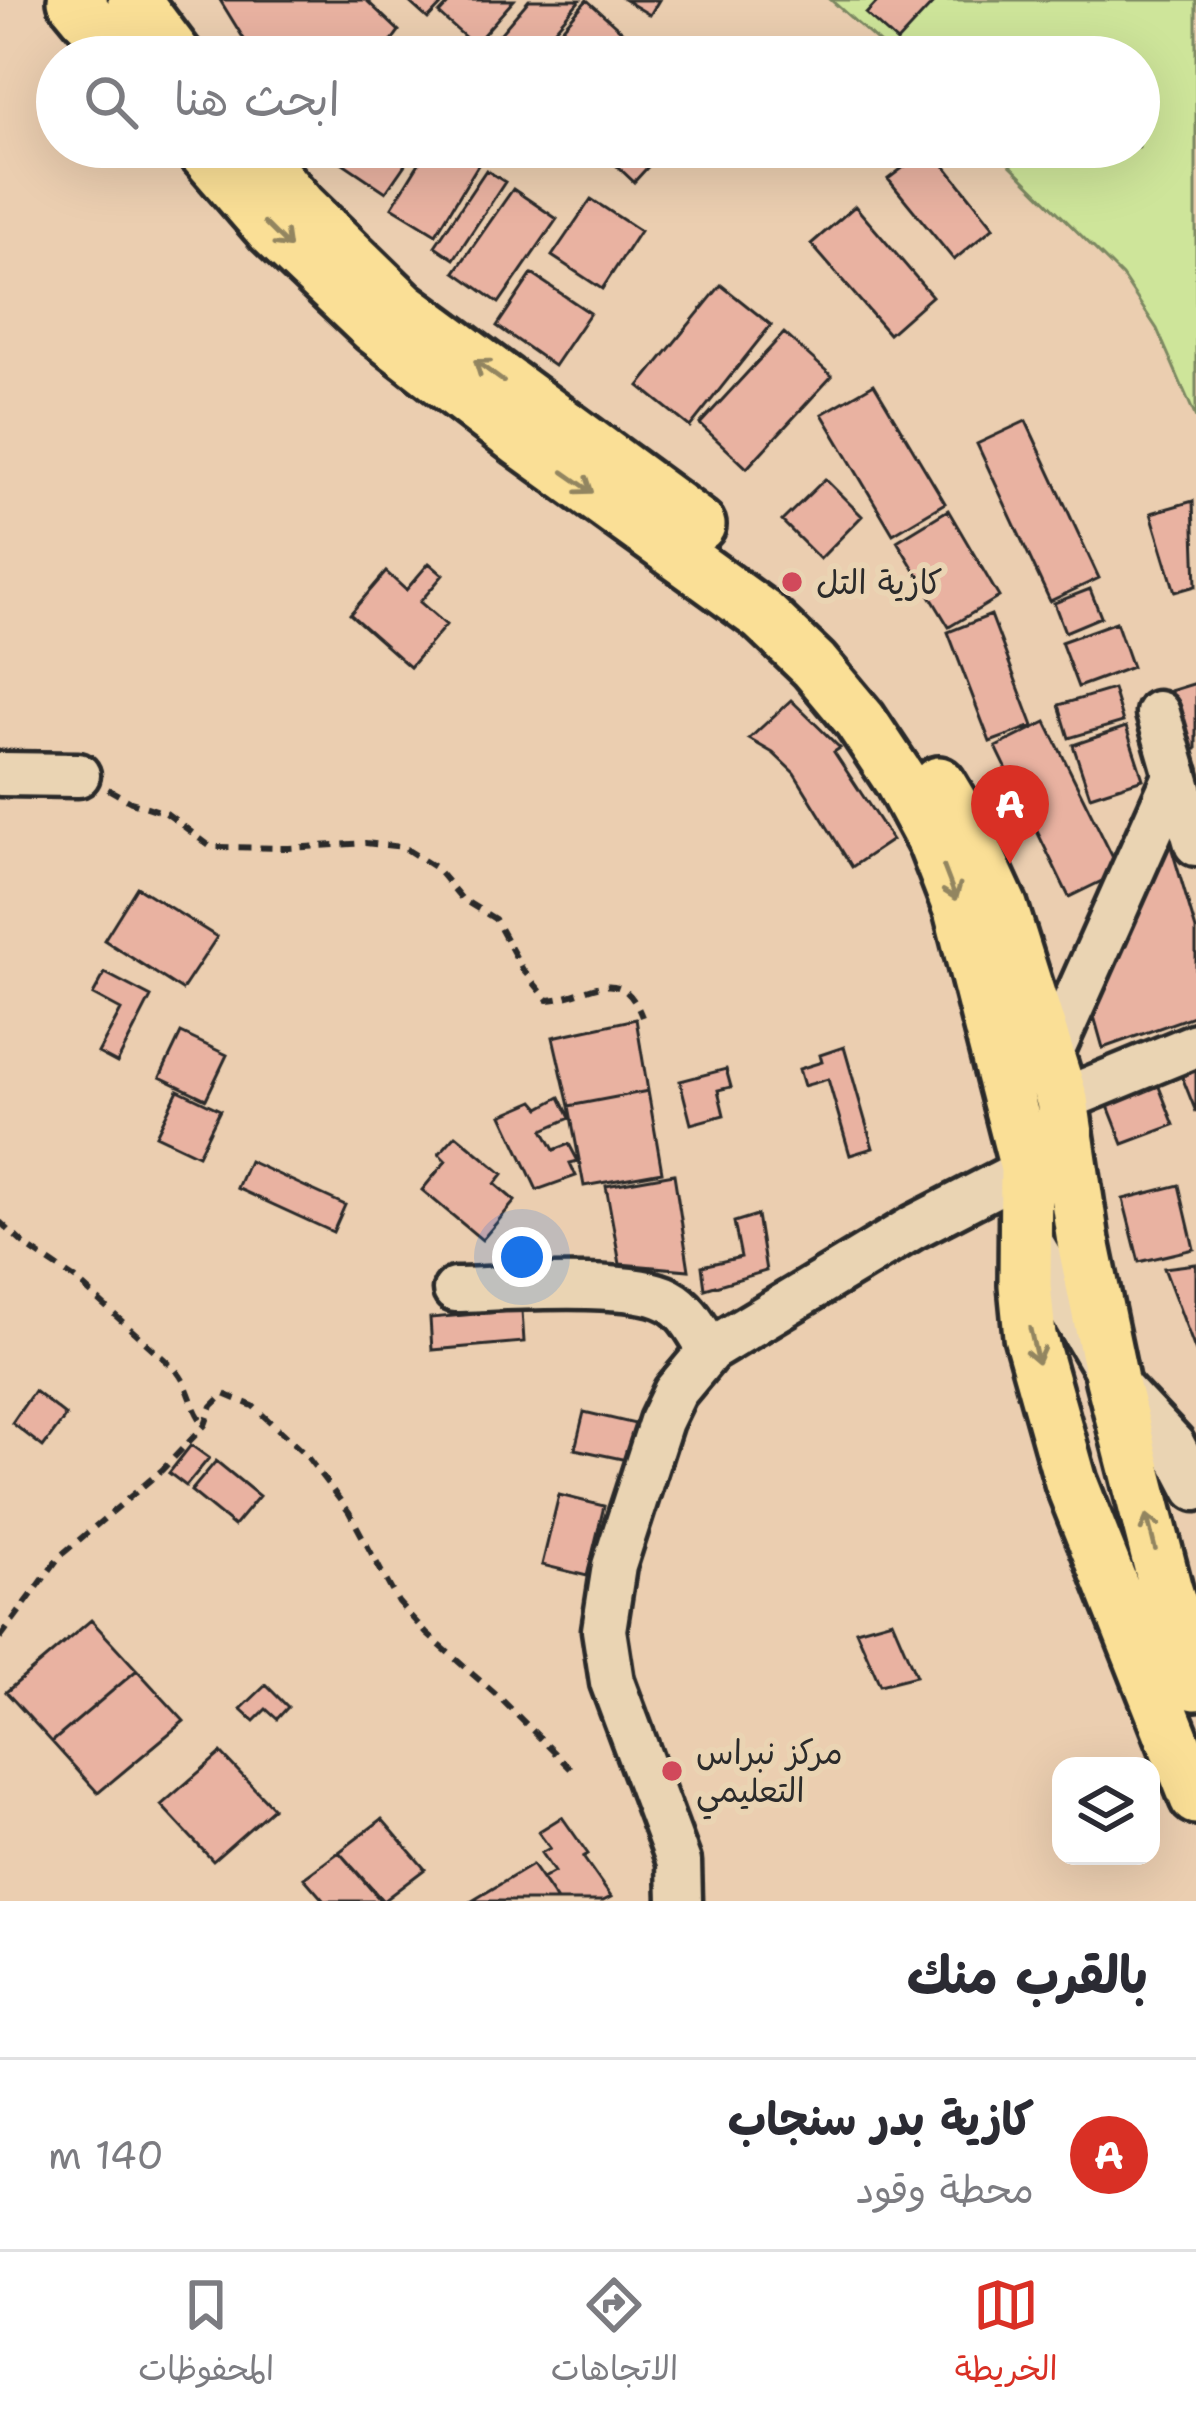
<!DOCTYPE html>
<html lang="ar">
<meta charset="utf-8">
<style>
body{margin:0;font-family:"Shantell Sans","Playpen Sans Arabic",sans-serif;background:#f7f7f7;color:#2b2b33;direction:rtl}
.controls{position:absolute;right:36px;bottom:36px;display:grid;overflow:hidden;border-radius:24px;box-shadow:0 12px 48px #0002}
.controls button{width:108px;height:108px;display:grid;place-items:center;padding:0;border:0;border-bottom:3px solid #e1e1e2;background:#fff;color:#2b2b33;font:60px sans-serif}
.you{position:absolute;left:522px;top:1257px;width:42px;height:42px;margin:-30px;border:9px solid #fff;border-radius:50%;background:#1a73e8;box-shadow:0 0 0 18px #1a73e833}
.badge{display:grid;place-items:center;width:78px;height:78px;border-radius:50%;background:#d93025;color:#fff;font-size:39px;font-weight:700}
.pin{position:absolute;translate:-50% -99px;filter:drop-shadow(0 3px 6px #0008)}
.pin::after{content:'';position:absolute;top:63px;width:42px;height:36px;background:inherit;clip-path:polygon(0 0,100% 0,50% 100%)}
.list{margin:0;padding:0;list-style:none}
h2{display:flex;justify-content:space-between;align-items:center;height:156px;margin:0;padding:0 48px;font-size:51px}
h2 small{font-size:39px;font-weight:400;color:#7c7c81}
.list li{display:grid;grid-template-columns:78px 1fr auto;gap:36px;align-items:center;box-sizing:border-box;height:192px;padding:0 48px;border-top:3px solid #e1e1e2}
.list b{display:block;font-size:45px;white-space:nowrap}
.list p{margin:0;font-size:39px;white-space:nowrap;color:#7c7c81}
.list em{font-size:39px;font-style:normal;color:#7c7c81}
.icon{flex:none;width:66px;height:66px;fill:none;stroke:currentColor;stroke-width:2;stroke-linecap:round;stroke-linejoin:round}
.map{position:relative;flex:none;width:1196px;height:1901px;overflow:hidden;direction:ltr}
.search{position:absolute;background:#fff;box-shadow:0 12px 48px #0002;left:36px;right:36px;top:36px;height:132px;display:flex;align-items:center;gap:30px;box-sizing:border-box;padding:0 42px;border-radius:66px;color:#7c7c81;font-size:45px}
.sheet{height:348px;background:#fff}
nav{display:flex;justify-content:space-around;align-items:center;box-sizing:border-box;height:168px;border-top:3px solid #e1e1e2;background:#fff;font-size:33px;color:#7c7c81}
nav a{display:grid;justify-items:center;gap:6px}
nav .on{color:#d93025}
.map>svg:first-child{display:block}
.green{fill:#cee59a;stroke:#7c8862;stroke-width:3}
.building{fill:#e9b2a1;stroke:#2b2b2b;stroke-width:3}
.lines{fill:none;stroke-linecap:round;stroke-linejoin:round}
.minor-casing{stroke:#2b2b2b;stroke-width:51}
.major-casing{stroke:#2b2b2b;stroke-width:60}
.path{stroke:#2b2b2b;stroke-width:6;stroke-dasharray:12 9;stroke-linecap:butt}
.minor{stroke:#ead4b3;stroke-width:42}
.major{stroke:#fadf96;stroke-width:51}
.oneway{stroke:#928560}
.poi-dot{fill:#d1495b;stroke:#ead4b3;stroke-width:4.5}
.labels{text-anchor:middle;dominant-baseline:central;stroke-width:12;stroke-linejoin:round;paint-order:stroke}
.poi-label{font-size:33px;fill:#2b2b2b;stroke:#ead4b3;text-anchor:start}
</style>
<div class="map">
<svg width="1196" height="1901" viewBox="0 0 1196 1901">
<rect width="100%" height="100%" fill="#ebceb0"/>
<filter id="ink" filterUnits="userSpaceOnUse"><feTurbulence type="fractalNoise" baseFrequency=".00833" numOctaves="2"/><feDisplacementMap in="SourceGraphic" scale="24" xChannelSelector="R" yChannelSelector="G"/><feConvolveMatrix kernelMatrix="1 2 1 2 8 2 1 2 1" color-interpolation-filters="sRGB"/></filter>
<g filter="url(#ink)">
<path class="green" d="M831,0H1196V418L1157,329L1122,276L992,147H1139V57H895Z"/>
<path class="building" d="M220,0H366L399,31L380,57H255Z
M407,0H446L428,19Z
M452,0H514L474,45L439,14Z
M529,0H580L531,57H513L494,41Z
M587,0L626,35L607,57H537Z
M625,0H659L650,15Z
M879,0H936L897,42L866,14Z
M328,147H417L386,192L325,151Z
M429,147H489L436,234L392,207Z
M597,147H666L634,182Z
M930,147L994,227L954,260L888,179Z
M486,170L505,182L454,259L435,246Z
M513,189L557,219L499,303L455,272Z
M591,199L640,231L602,289L552,256Z
M855,206L932,296L889,334L811,244Z
M532,274L590,313L554,366L497,326Z
M721,285L771,325L690,427L639,386Z
M784,333L832,376L747,468L700,424Z
M874,384L945,503L893,534L822,414Z
M1026,421L1099,578L1050,601L977,444Z
M825,479L862,516L820,559L782,521Z
M1193,501L1196,586L1175,592L1151,513Z
M948,510L999,597L949,627L897,541Z
M429,563L443,575L420,602L446,625L410,667L350,614L386,572L406,590Z
M1090,589L1101,617L1065,632L1054,603Z
M991,615L1033,726L990,742L948,632Z
M1116,622L1132,667L1078,687L1061,642Z
M1196,683V749L1187,751L1170,691Z
M1113,689L1123,722L1069,738L1059,705Z
M791,700L840,748L834,752L892,840L852,867L794,773L773,753L749,739Z
M1046,722L1120,872L1069,897L996,747Z
M1126,727L1143,779L1090,796L1073,745Z
M1167,833L1196,930V1015L1103,1048L1090,1002Z
M137,887L217,937L182,990L104,940Z
M105,973L151,997L117,1063L98,1053L121,1010L93,995Z
M636,1019L648,1091L569,1106L553,1037Z
M181,1033L227,1055L206,1099L160,1077Z
M844,1047L873,1148L850,1155L828,1079L804,1086L799,1069L822,1062L820,1055Z
M1196,1051V1112L1175,1059Z
M726,1069L731,1087L718,1090L724,1115L691,1124L680,1081Z
M1152,1069L1174,1125L1123,1144L1101,1088Z
M178,1090L220,1110L198,1155L156,1135Z
M648,1091L662,1172L584,1186L569,1106Z
M560,1097L570,1118L543,1130L554,1150L569,1144L578,1161L570,1163L576,1176L537,1190L502,1115L534,1101L540,1108Z
M456,1135L503,1174L495,1184L515,1201L482,1240L422,1190L446,1161L439,1154Z
M249,1161L345,1205L333,1232L237,1188Z
M674,1174L689,1270L620,1264L606,1186Z
M1179,1185L1194,1249L1139,1262L1123,1199Z
M757,1215L766,1271L705,1289L702,1266L741,1257L734,1222Z
M1196,1264V1352L1164,1268Z
M522,1310L524,1342L432,1350L430,1318Z
M34,1391L66,1416L43,1447L12,1423Z
M584,1412L644,1426L636,1462L575,1449Z
M191,1445L209,1458L186,1486L169,1473Z
M216,1461L259,1496L234,1526L191,1491Z
M559,1495L604,1506L587,1576L542,1565Z
M91,1620L137,1670L52,1742L6,1692Z
M892,1620L916,1676L880,1685L856,1630Z
M137,1670L184,1721L98,1793L52,1742Z
M266,1685L288,1707L277,1719L266,1709L254,1721L241,1709Z
M221,1753L273,1808L213,1861L161,1805Z
M562,1817L588,1854L583,1857L611,1897L603,1901H557L542,1879L554,1872L541,1853L550,1848L538,1832Z
M382,1819L425,1869L383,1901L339,1852Z
M339,1852L381,1901H324L304,1878Z
M532,1865L557,1901H472Z"/>
<g class="lines">
<g class="minor-casing">
<path id="minor" d="M1158,713L1196,844
M0,774L78,775
M1049,1059L1176,774
M1062,1100L1196,1045
M1025,1232L1112,1380L1173,1445L1196,1489
M455,1290C502,1289 632,1279 669,1300C688,1310 698,1332 710,1350
M680,1901L679,1862L612,1682L604,1630L614,1566L661,1421L675,1392L710,1350L914,1227L1048,1158"/>
</g>
<g class="major-casing">
<path id="major" d="M74,0L121,57
M134,0L177,57
M200,147L272,230L375,328L521,441L763,616L814,665L860,720L900,780L934,843L960,910L1026,1168L1025,1285L1030,1336L1071,1482L1196,1798
M249,147L300,207L403,307L699,525
M939,783L963,823L1001,906L1062,1100L1083,1241L1112,1380L1166,1590L1196,1684"/>
</g>
<path class="path" d="M108,789L131,802L166,813L211,847L289,848L365,843L403,847L436,868L462,899L495,919L523,970L548,1000C589,997 620,960 642,1017
M0,1222L26,1246L75,1279L175,1369C192,1388 190,1409 205,1425
M0,1638L60,1556L162,1470L205,1425L212,1406L224,1394L253,1406L305,1454L349,1512L398,1602L427,1634L502,1700L573,1771"/>
<use href="#minor" class="minor"/>
<use href="#major" class="major"/>
</g>
<defs><path id="oneway-shaft" d="M-6 0H5M1.5-3L5.5 0L1.5 3" fill="none" stroke-width="1.6" stroke-linecap="round" stroke-linejoin="round" transform="scale(3)"/></defs>
<g class="oneway">
<use href="#oneway-shaft" transform="translate(277 235) rotate(45)"/>
<use href="#oneway-shaft" transform="translate(489 371) rotate(-144)"/>
<use href="#oneway-shaft" transform="translate(578 482) rotate(35)"/>
<use href="#oneway-shaft" transform="translate(950 883) rotate(69)"/>
<use href="#oneway-shaft" transform="translate(1034 1346) rotate(77)"/>
<use href="#oneway-shaft" transform="translate(1151 1532) rotate(-104)"/>
</g>
</g>
<g class="poi-dot">
<circle cx="792" cy="582" r="12"/>
<circle cx="672" cy="1771" r="12"/>
</g>
<g class="labels">
<g class="poi-label">
<text x="816" y="582">كازية التل</text>
<text x="696" y="1752">مركز نبراس<tspan x="696" dy="38">التعليمي</tspan></text>
</g>
</g>
</svg>
<div class="controls">
<button><svg class="icon" aria-label="layers" viewBox="0 0 24 24"><path d="M12 4l9 5-9 5-9-5zM3 14l9 5 9-5"/></svg></button>
</div>
<div class="you"></div>
<div class="pin badge" style="left:1010px;top:864px">A</div>
<div class="search"><svg class="icon" aria-label="search" viewBox="0 0 24 24"><circle cx="10" cy="10" r="6"/><path d="M15 15l6 6"/></svg>ابحث هنا</div>
</div>
<section class="sheet">
<h2>بالقرب منك<small></small></h2>
<ul class="list">
<li><span class="badge">A</span><div><b>كازية بدر سنجاب</b><p>محطة وقود</p></div><em>140 m</em></li>
</ul>
</section>
<nav>
<a class="on"><svg class="icon" aria-label="map" viewBox="0 0 24 24"><path d="M3 6l6-2 6 2 6-2v14l-6 2-6-2-6 2zM9 4v14M15 6v14"/></svg>الخريطة</a>
<a><svg class="icon" aria-label="directions" viewBox="0 0 24 24"><path d="M12 3l9 9-9 9-9-9zM9 14v-3h6M13 9l2 2-2 2"/></svg>الاتجاهات</a>
<a><svg class="icon" aria-label="saved" viewBox="0 0 24 24"><path d="M7 4h10v16l-5-4-5 4z"/></svg>المحفوظات</a>
</nav>
